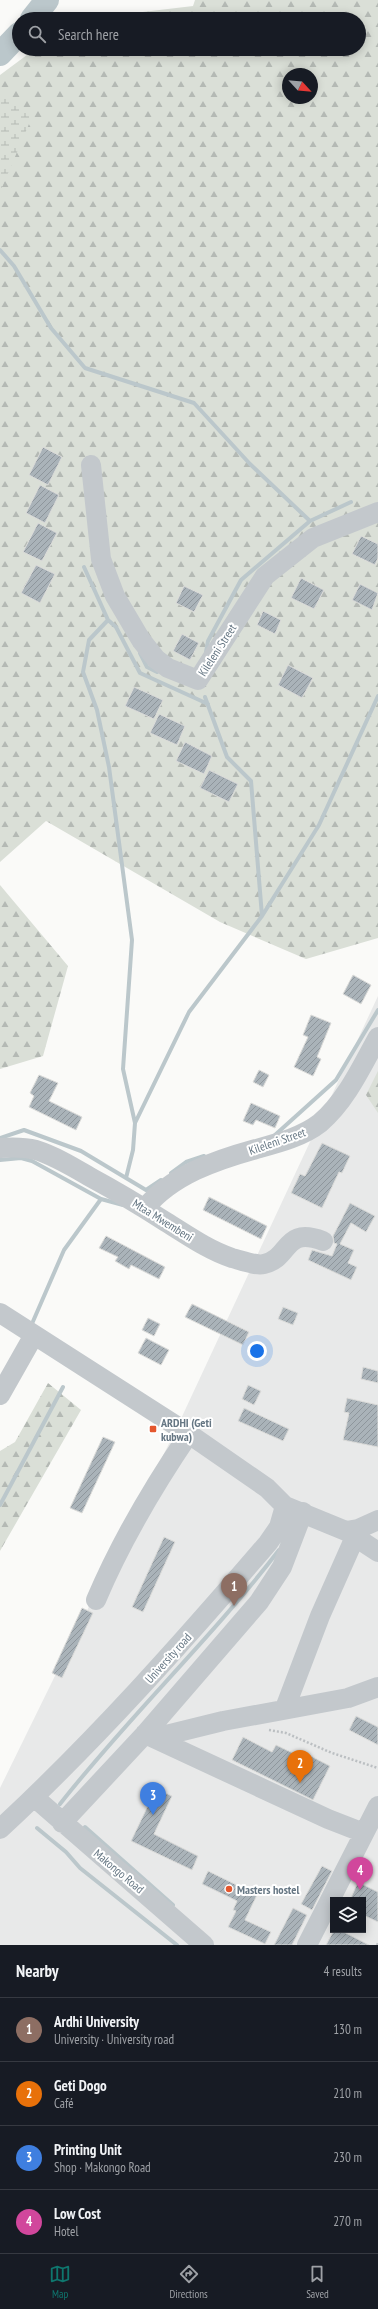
<!DOCTYPE html>
<meta charset="utf-8">
<style>
body{margin:0;font-family:"PT Sans Narrow",sans-serif;background:#242831;color:#f1f3f6}
.controls{position:absolute;right:12px;bottom:12px;display:grid;overflow:hidden;border-radius:0px;box-shadow:0 2px 10px #0003}
.controls button{width:36px;height:36px;display:grid;place-items:center;padding:0;border:0;border-bottom:1px solid #363941;background:#171b24;color:#f1f3f6;font:20px sans-serif}
.compass{position:absolute;left:282px;top:68px;width:36px;height:36px;border-radius:50%;background:#171b24;box-shadow:0 2px 10px #0003;rotate:116deg}
.you{position:absolute;left:257px;top:1351px;width:14px;height:14px;margin:-10px;border:3px solid #fff;border-radius:50%;background:#1a73e8;box-shadow:0 0 0 6px #1a73e833}
.badge{display:grid;place-items:center;width:26px;height:26px;border-radius:50%;background:#0f766e;color:#fff;font-size:13px;font-weight:700}
.pin{position:absolute;translate:-50% -33px;filter:drop-shadow(0 1px 2px #0008)}
.pin::after{content:'';position:absolute;top:21px;width:14px;height:12px;background:inherit;clip-path:polygon(0 0,100% 0,50% 100%)}
.list{margin:0;padding:0;list-style:none}
h2{display:flex;justify-content:space-between;align-items:center;height:52px;margin:0;padding:0 16px;font-size:17px}
h2 small{font-size:13px;font-weight:400;color:#9ea1a6}
.list li{display:grid;grid-template-columns:26px 1fr auto;gap:12px;align-items:center;box-sizing:border-box;height:64px;padding:0 16px;border-top:1px solid #363941}
.list b{display:block;font-size:15px;white-space:nowrap}
.list p{margin:0;font-size:13px;white-space:nowrap;color:#9ea1a6}
.list em{font-size:13px;font-style:normal;color:#9ea1a6}
.icon{flex:none;width:22px;height:22px;fill:none;stroke:currentColor;stroke-width:2;stroke-linecap:round;stroke-linejoin:round}
.map{position:relative;flex:none;width:378px;height:1945px;overflow:hidden}
.search{position:absolute;background:#171b24;box-shadow:0 2px 10px #0003;left:12px;right:12px;top:12px;height:44px;display:flex;align-items:center;gap:10px;box-sizing:border-box;padding:0 14px;border-radius:22px;color:#9ea1a6;font-size:15px}
.sheet{height:308px;background:#171b24}
nav{display:flex;justify-content:space-around;align-items:center;box-sizing:border-box;height:56px;border-top:1px solid #363941;background:#171b24;font-size:11px;color:#9ea1a6}
nav a{display:grid;justify-items:center;gap:2px}
nav .on{color:#0f766e}
.map>svg:first-child{display:block}
.built{fill:#e8e9e9;fill-rule:evenodd}
.forest{fill:url(#forest-firs);fill-rule:evenodd}
.wetland{fill:url(#wetland-marsh)}
.lines{fill:none;stroke-linecap:round;stroke-linejoin:round}
.stream{stroke:#bbc7cb;stroke-width:4}
.river{stroke:#bbc7cb;stroke-width:24}
.building{fill:url(#building-hatch);stroke:#dcdcda}
.path{stroke:#bbbfc2;stroke-width:2.5;stroke-dasharray:2 2;stroke-linecap:butt}
.minor{stroke:#c3c8cc;stroke-width:20}
.poi-dot{fill:#e4572e;stroke:#fff;stroke-width:1.5}
.labels{text-anchor:middle;dominant-baseline:central;stroke-width:4;stroke-linejoin:round;paint-order:stroke}
.street-label{font-size:12px;fill:#657683;stroke:#fff}
.poi-label{font-size:12px;font-weight:bold;fill:#657683;stroke:#fff;text-anchor:start}
</style>
<div class="map">
<svg width="378" height="1945" viewBox="0 0 378 1945">
<defs>
<pattern id="forest-firs" width="22" height="20" patternUnits="userSpaceOnUse"><rect width="22" height="20" fill="#dadfd7"/><path d="M5 1l3.5 6h-7zM16 11l3.5 6h-7z" fill="#b4b9b4"/></pattern>
<pattern id="wetland-marsh" width="20" height="14" patternUnits="userSpaceOnUse"><rect width="20" height="14" fill="#dadfd7"/><path d="M1 5h8M5 5V1M11 12h8M15 12V8" fill="none" stroke="#b4b9b4"/></pattern>
<pattern id="building-hatch" width="6" height="6" patternUnits="userSpaceOnUse"><rect width="6" height="6" fill="#aab3b9"/><path d="M-1 1l2-2M0 6l6-6M5 7l2-2" fill="none" stroke="#8e969c"/></pattern>
</defs>
<rect width="100%" height="100%" fill="#fafaf8"/>
<path class="built" d="M378,996V1945H0V1788L179,1423ZM333,1900H363V1930H333Z"/>
<path class="forest" d="M195,0H378V938L306,959L220,922L46,821L0,862V75L35,49H359V19H84L193,6ZM288,74H312V98H288Z
M0,885L68,966L43,1056L0,1069Z
M378,1071V1113L366,1095Z
M48,1383L81,1410L0,1551V1451L15,1442Z"/>
<path class="wetland" d="M7,94L32,117L0,192V100Z"/>
<g class="lines">
<path class="stream" d="M0,250L14,266L51,328L85,368L194,403L250,464L310,521
M84,567L108,620L116,627L140,673L208,704
M108,620L89,640L83,672L97,710L109,767L132,940L123,1069L135,1123
M206,652L208,641L241,580L310,521L351,502
M140,653L147,667L157,672
M205,697L227,757L251,781L262,916
M275,1135L336,1080L378,1010
M0,1138L24,1130L81,1151L146,1190L161,1180
M0,1160L21,1158L32,1161L101,1199L123,1205
M171,1173L186,1162L204,1156
M126,1178L133,1150L135,1123L189,1012L262,916L319,825L378,696
M31,1326L64,1250L101,1199
M0,1505L63,1387
M60,1804C129,1716 211,1639 279,1550
M85,1827L173,1905
M37,1828L66,1852L80,1868L177,1945"/>
<path class="river" d="M32,19L47,0
M0,54L19,34"/>
</g>
<path class="building" d="M43,447L62,457L48,485L29,475Z
M40,485L59,495L45,523L26,513Z
M38,523L57,533L42,561L23,552Z
M361,536L378,544V558L375,565L352,554Z
M36,565L55,574L40,603L21,593Z
M301,578L324,590L314,609L291,598Z
M360,584L378,593L372,610L352,600Z
M184,586L203,595L194,612L176,603Z
M263,611L281,620L275,634L257,625Z
M182,634L199,643L190,660L173,651Z
M288,665L313,678L302,698L278,685Z
M134,687L163,700L154,719L125,706Z
M159,714L185,726L177,745L150,733Z
M185,742L212,756L204,774L176,761Z
M209,770L238,784L229,802L200,788Z
M353,975L371,985L361,1004L343,994Z
M311,1015L331,1023L317,1057L321,1059L313,1076L294,1067L308,1037L303,1035Z
M259,1070L269,1075L263,1087L253,1082Z
M39,1075L58,1083L49,1101L82,1117L76,1130L29,1107L34,1096L30,1093Z
M251,1103L280,1116L275,1128L256,1120L253,1125L243,1121Z
M322,1143L350,1156L342,1173L339,1172L322,1208L291,1193L300,1174L305,1176Z
M209,1197L267,1226L261,1239L203,1210Z
M350,1203L375,1216L366,1232L351,1223L340,1244L354,1250L348,1263L357,1267L351,1280L308,1260L312,1250L332,1256L337,1244L334,1243L333,1236Z
M106,1236L165,1267L159,1279L131,1265L129,1269L115,1261L118,1257L99,1248Z
M192,1304L249,1332L243,1345L185,1317Z
M283,1307L298,1313L293,1325L278,1319Z
M148,1318L160,1324L154,1336L142,1330Z
M146,1338L169,1350L161,1365L138,1353Z
M363,1367L378,1371V1383L361,1379Z
M248,1385L261,1391L254,1405L242,1399Z
M347,1398L378,1405V1447L343,1440L349,1413L344,1412Z
M244,1408L289,1429L283,1441L238,1421Z
M103,1437L115,1442L82,1513L70,1508Z
M164,1537L175,1542L143,1612L132,1607Z
M82,1608L93,1613L62,1678L52,1673Z
M356,1716L378,1727V1745L349,1730Z
M243,1737L272,1752L276,1745L299,1756L301,1751L330,1766L313,1800L232,1760Z
M156,1789L172,1796L154,1834L198,1856L192,1870L131,1841Z
M322,1866L332,1871L312,1910L301,1904Z
M208,1871L257,1895L245,1920L271,1932L265,1944L228,1927L236,1911L233,1910L237,1901L202,1884Z
M358,1882L378,1892V1922L363,1915V1900H350Z
M293,1908L307,1915L292,1945H274Z
M334,1930H340L369,1945H326Z"/>
<g class="lines">
<path class="path" d="M269,1730L286,1733L332,1753L378,1768
M377,1945L378,1943"/>
<path class="minor" d="M91,465L101,559L115,596L141,640L156,659L168,668L198,680L265,576L313,538L378,512
M0,1148C12,1147 24,1147 36,1150C55,1156 73,1167 90,1177C116,1191 141,1206 166,1222C187,1235 208,1250 232,1258C241,1260 255,1266 264,1264C291,1258 283,1226 323,1241
M145,1208C172,1175 216,1160 256,1149C278,1143 302,1137 320,1123C346,1101 362,1066 378,1037
M0,1313L189,1434L267,1488L285,1506L346,1531L378,1552
M0,1395L34,1335
M346,1531L358,1529L378,1520
M96,1600C121,1541 153,1487 189,1434
M285,1708L320,1616L355,1537
M145,1734L328,1819L364,1833
M154,1738L223,1721L348,1698L378,1687
M34,1797L204,1945
M62,1823L145,1734L259,1602L282,1567L303,1512
M0,1829C96,1740 183,1642 268,1543L279,1527L285,1506
M307,1945L378,1806"/>
</g>
<g class="poi-dot">
<rect x="149" y="1425" width="8" height="8" rx="2"/>
<circle cx="229" cy="1889" r="4"/>
</g>
<g class="labels">
<g class="street-label">
<text transform="translate(217 650) rotate(-57)">Kileleni Street</text>
<text transform="translate(277 1141) rotate(-19)">Kileleni Street</text>
<text transform="translate(163 1220) rotate(32)">Mtaa Mwembeni</text>
<text transform="translate(168 1658) rotate(-48)">University road</text>
<text transform="translate(119 1871) rotate(40)">Makongo Road</text>
</g>
<g class="poi-label">
<text x="161" y="1422">ARDHI (Geti<tspan x="161" dy="14">kubwa)</tspan></text>
<text x="237" y="1889">Masters hostel</text>
</g>
</g>
</svg>
<div class="controls">
<button><svg class="icon" aria-label="layers" viewBox="0 0 24 24"><path d="M12 4l9 5-9 5-9-5zM3 14l9 5 9-5"/></svg></button>
</div>
<svg class="compass" viewBox="-18 -18 36 36"><path d="M0-13l5 13h-10z" fill="#e53935"/><path d="M0 13l5-13h-10z" fill="#9ea1a6"/></svg>
<div class="you"></div>
<div class="pin badge" style="left:234px;top:1606px;background:#8d6e63">1</div>
<div class="pin badge" style="left:300px;top:1783px;background:#e8710a">2</div>
<div class="pin badge" style="left:153px;top:1815px;background:#3f7fe0">3</div>
<div class="pin badge" style="left:360px;top:1890px;background:#d1479c">4</div>
<div class="search"><svg class="icon" aria-label="search" viewBox="0 0 24 24"><circle cx="10" cy="10" r="6"/><path d="M15 15l6 6"/></svg>Search here</div>
</div>
<section class="sheet">
<h2>Nearby<small>4 results</small></h2>
<ul class="list">
<li><span class="badge" style="background:#8d6e63">1</span><div><b>Ardhi University</b><p>University · University road</p></div><em>130 m</em></li>
<li><span class="badge" style="background:#e8710a">2</span><div><b>Geti Dogo</b><p>Café</p></div><em>210 m</em></li>
<li><span class="badge" style="background:#3f7fe0">3</span><div><b>Printing Unit</b><p>Shop · Makongo Road</p></div><em>230 m</em></li>
<li><span class="badge" style="background:#d1479c">4</span><div><b>Low Cost</b><p>Hotel</p></div><em>270 m</em></li>
</ul>
</section>
<nav>
<a class="on"><svg class="icon" aria-label="map" viewBox="0 0 24 24"><path d="M3 6l6-2 6 2 6-2v14l-6 2-6-2-6 2zM9 4v14M15 6v14"/></svg>Map</a>
<a><svg class="icon" aria-label="directions" viewBox="0 0 24 24"><path d="M12 3l9 9-9 9-9-9zM9 14v-3h6M13 9l2 2-2 2"/></svg>Directions</a>
<a><svg class="icon" aria-label="saved" viewBox="0 0 24 24"><path d="M7 4h10v16l-5-4-5 4z"/></svg>Saved</a>
</nav>
